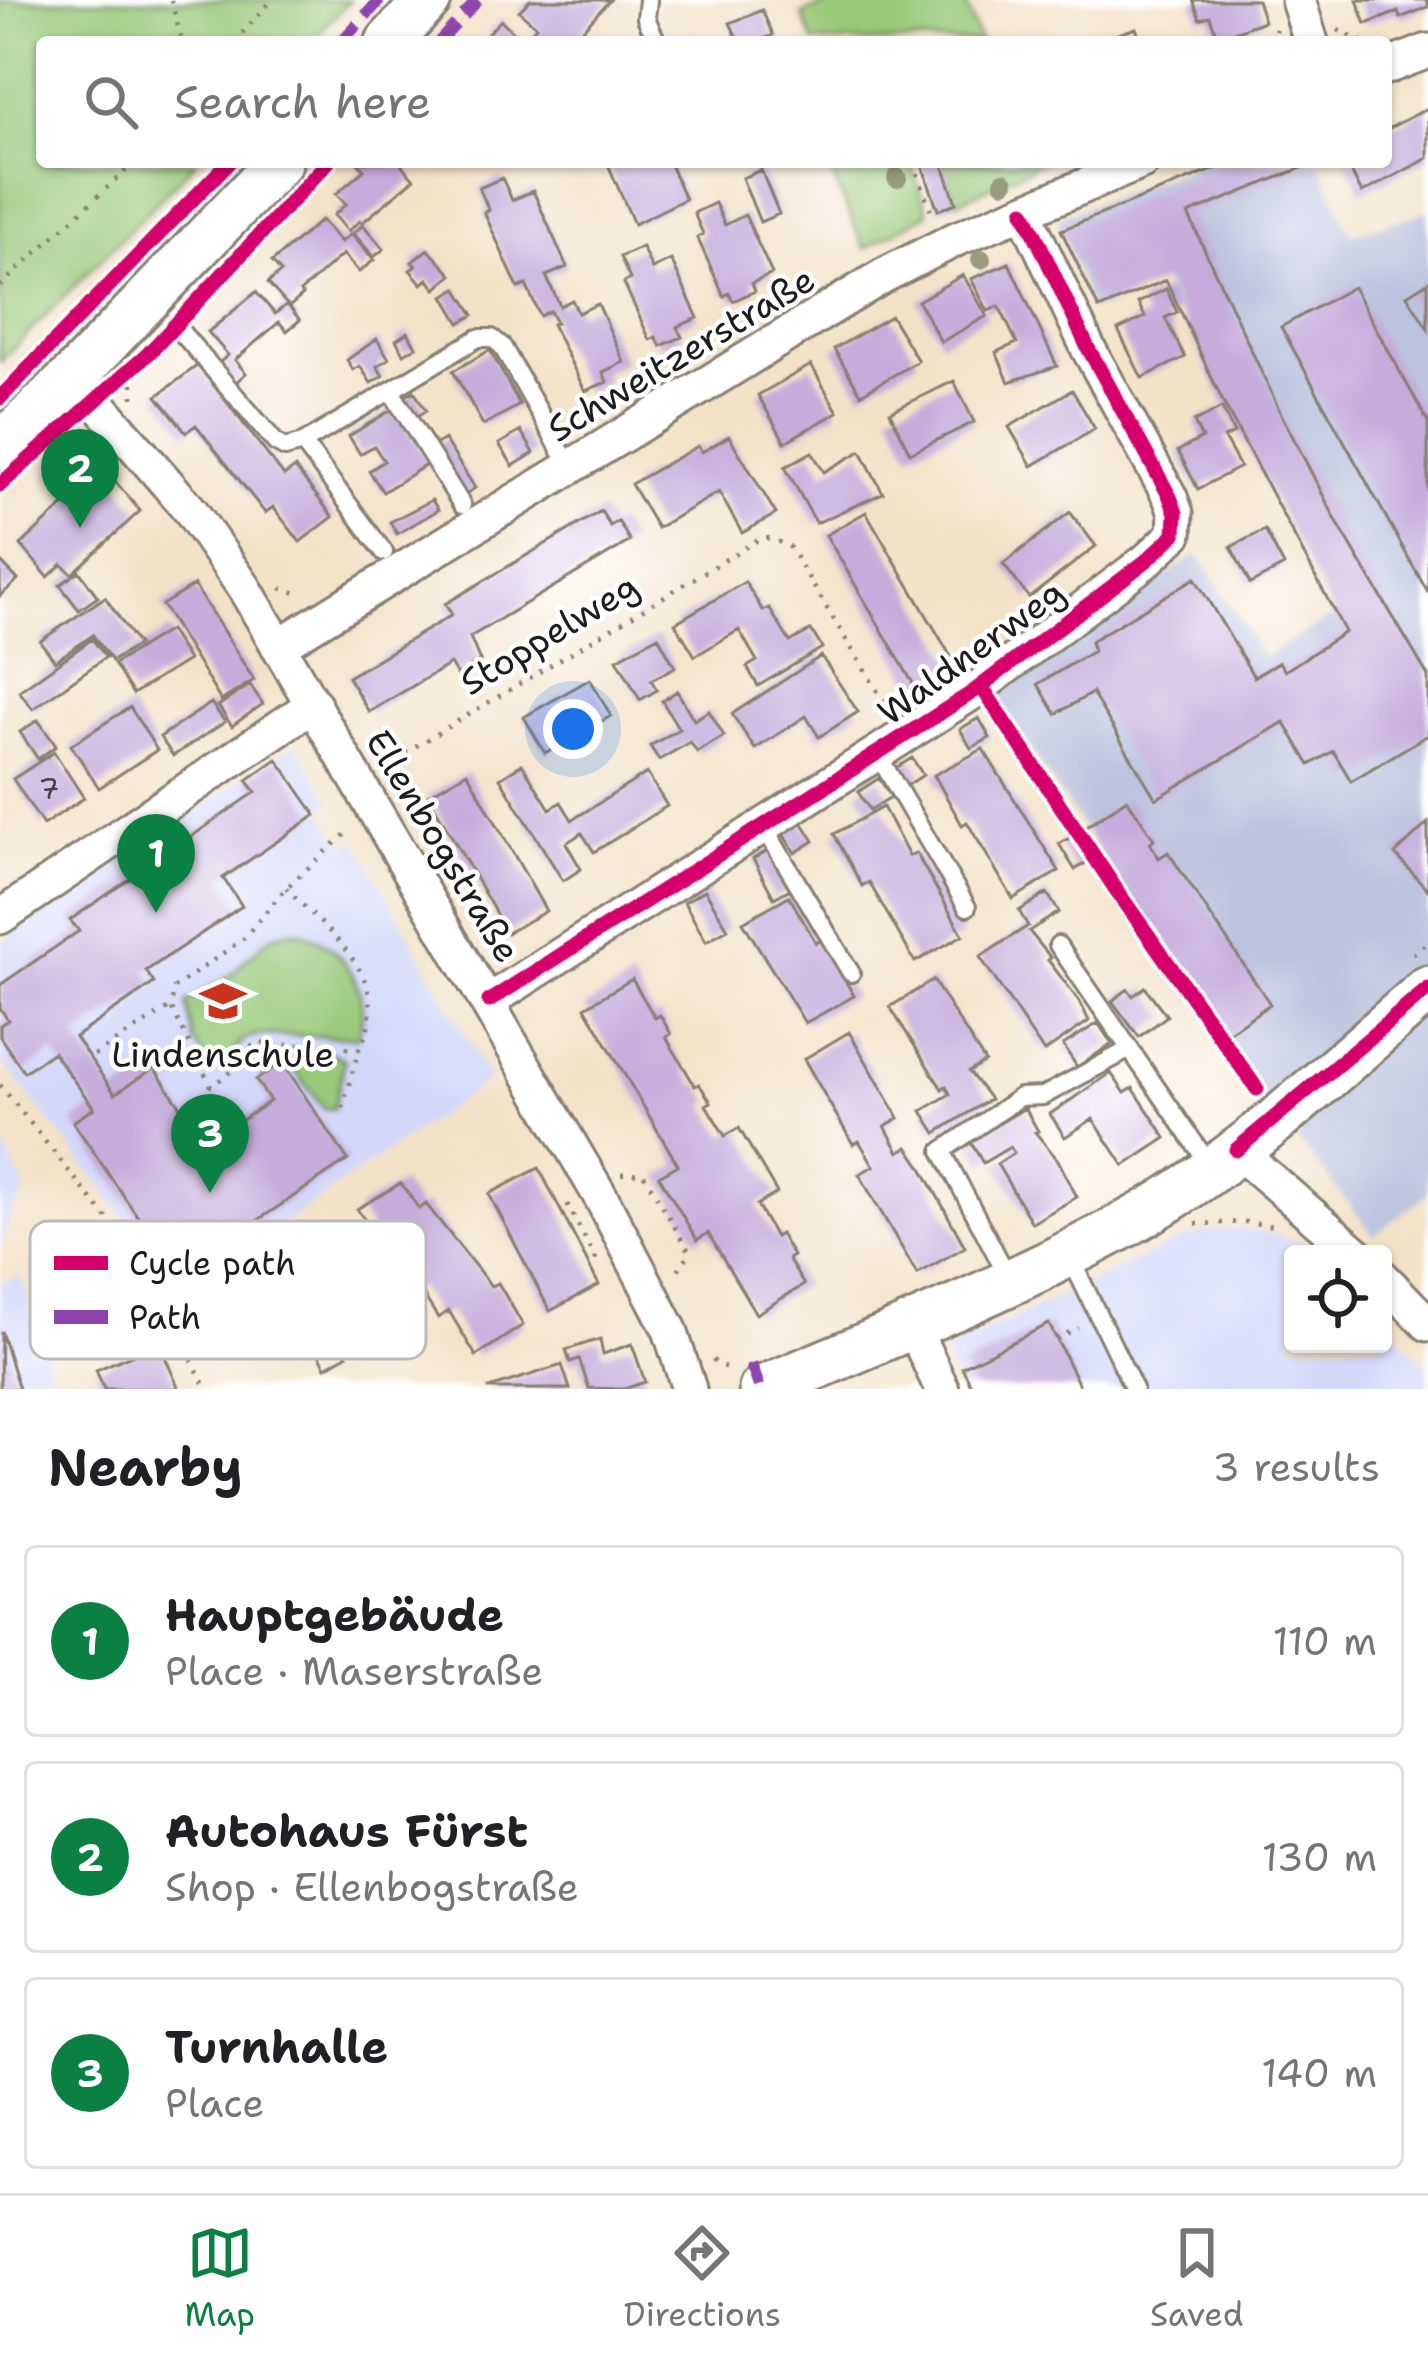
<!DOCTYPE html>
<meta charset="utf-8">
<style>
body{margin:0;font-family:"Shantell Sans",sans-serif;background:#f2f2f2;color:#202124}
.controls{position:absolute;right:36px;bottom:36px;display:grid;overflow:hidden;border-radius:12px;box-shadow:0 3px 9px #0004}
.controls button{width:108px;height:108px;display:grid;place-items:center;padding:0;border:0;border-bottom:3px solid #e0e0e0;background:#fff;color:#202124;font:60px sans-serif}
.you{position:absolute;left:573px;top:729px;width:42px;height:42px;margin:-30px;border:9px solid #fff;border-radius:50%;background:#1a73e8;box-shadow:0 0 0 18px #1a73e833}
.badge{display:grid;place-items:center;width:78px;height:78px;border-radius:50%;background:#0b8043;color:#fff;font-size:39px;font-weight:700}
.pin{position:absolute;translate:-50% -99px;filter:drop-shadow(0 3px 6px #0008)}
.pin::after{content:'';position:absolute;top:63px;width:42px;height:36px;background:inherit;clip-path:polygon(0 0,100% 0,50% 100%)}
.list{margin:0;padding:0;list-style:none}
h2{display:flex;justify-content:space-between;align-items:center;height:156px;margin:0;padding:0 48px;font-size:51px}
h2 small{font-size:39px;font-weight:400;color:#757577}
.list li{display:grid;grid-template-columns:78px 1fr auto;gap:36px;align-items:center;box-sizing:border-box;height:192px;margin:0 24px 24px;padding:0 24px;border:3px solid #e0e0e0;border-radius:12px}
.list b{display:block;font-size:45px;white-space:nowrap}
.list p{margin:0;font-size:39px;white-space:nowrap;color:#757577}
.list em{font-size:39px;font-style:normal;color:#757577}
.icon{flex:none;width:66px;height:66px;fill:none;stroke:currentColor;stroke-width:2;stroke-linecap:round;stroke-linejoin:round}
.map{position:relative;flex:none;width:1428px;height:1389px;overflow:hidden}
.search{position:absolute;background:#fff;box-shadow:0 3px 9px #0004;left:36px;right:36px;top:36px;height:132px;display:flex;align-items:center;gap:30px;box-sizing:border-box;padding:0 42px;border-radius:12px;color:#757577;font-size:45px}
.sheet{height:804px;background:#fff}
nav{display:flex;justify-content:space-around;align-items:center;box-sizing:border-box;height:168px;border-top:3px solid #e0e0e0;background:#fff;font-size:33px;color:#757577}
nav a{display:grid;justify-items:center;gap:6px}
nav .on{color:#0b8043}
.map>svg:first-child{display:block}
.built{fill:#d3d8f9}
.industrial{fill:#bcc3de}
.green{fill:#99c979;stroke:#5a724a;stroke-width:3}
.building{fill:#c5acdb}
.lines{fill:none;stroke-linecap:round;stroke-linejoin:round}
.lane-casing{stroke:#887f72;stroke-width:22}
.street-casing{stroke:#887f72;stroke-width:39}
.secondary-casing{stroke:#887f72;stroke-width:51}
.path{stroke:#887f72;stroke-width:4.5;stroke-dasharray:3 9;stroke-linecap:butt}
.lane{stroke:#fff;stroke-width:16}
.street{stroke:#fff;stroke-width:33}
.secondary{stroke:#fff;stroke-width:45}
.quiet{stroke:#8e44ad;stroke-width:12;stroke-dasharray:24 12;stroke-linecap:butt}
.cycleway-casing{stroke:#fff;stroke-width:22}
.cycleway{stroke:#d6006c;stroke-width:15}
.tree{fill:#989b7d}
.labels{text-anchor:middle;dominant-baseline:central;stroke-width:9;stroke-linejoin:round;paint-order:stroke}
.number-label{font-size:30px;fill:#46404c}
.street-label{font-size:36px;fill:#1c1c1c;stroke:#fff}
.poi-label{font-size:36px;fill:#1c1c1c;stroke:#fff}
.key{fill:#fff;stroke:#bbb;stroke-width:3}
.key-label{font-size:33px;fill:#1c1c1c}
</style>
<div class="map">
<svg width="1428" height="1389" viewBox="0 0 1428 1389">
<rect width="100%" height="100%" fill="#fff"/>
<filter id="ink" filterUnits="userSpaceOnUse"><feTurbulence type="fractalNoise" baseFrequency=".00833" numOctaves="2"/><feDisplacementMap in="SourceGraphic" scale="24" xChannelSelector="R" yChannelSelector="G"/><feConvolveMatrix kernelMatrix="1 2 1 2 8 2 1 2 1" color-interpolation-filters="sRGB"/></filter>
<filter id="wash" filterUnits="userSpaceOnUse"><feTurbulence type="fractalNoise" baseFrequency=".004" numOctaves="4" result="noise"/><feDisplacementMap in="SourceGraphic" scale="48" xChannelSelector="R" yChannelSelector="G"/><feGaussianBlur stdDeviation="2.7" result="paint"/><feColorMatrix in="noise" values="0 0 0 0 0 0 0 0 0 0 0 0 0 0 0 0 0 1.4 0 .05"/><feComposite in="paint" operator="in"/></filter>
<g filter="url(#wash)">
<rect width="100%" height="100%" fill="#f3e2c7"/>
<path class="built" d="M295,743L332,801L321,809L345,847L356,840L490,1079L186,1293L0,1059V943Z
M0,1139L26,1189L11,1216L0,1250Z
M1240,1229L1267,1232L1302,1243L1318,1254H1293V1344H1383V1318L1428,1366V1389H962L943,1352L1176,1241L1206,1231Z
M21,1277L56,1389H0V1283Z"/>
<path class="industrial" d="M1203,162H1319L1351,235L1428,211V1194L1374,1235L1257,1089L992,690L1198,554L1263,657L1334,616L1162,280L1091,309L1057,218Z"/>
<path class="green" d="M0,0H350L311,42H42V162H196L0,362Z
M838,0H964L980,42H813L802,14Z
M826,162H910L928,213L865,249Z
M948,162H1041V163L956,203L942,164Z
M293,930C339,938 376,992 357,1037L256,1035L244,1040L221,1067L213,1069L194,1042L187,1003L227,978L271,936Z
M293,1051L335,1054L345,1061L334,1108L324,1109L287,1060L288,1052Z"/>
<g id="blocks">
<path class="building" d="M530,0H610L571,42H546L533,30L536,26L519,11Z
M1193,0H1257L1264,21L1218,38L1210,16L1200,19Z
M1357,0H1428V7L1400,18L1398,12L1366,24Z
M762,10L773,35L756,42H739L730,23Z
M501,20L523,42H497L488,33Z
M1136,28L1141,42H1098V41Z
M1428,108V158L1362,193L1346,162H1386V130Z
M357,162H399L414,179L362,223L360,221L348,231L334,215L346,204L336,194L364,170Z
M607,162H669L685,199L634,224Z
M921,162H942L956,203L938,210Z
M1233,162H1307L1309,165L1188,214L1281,414L1338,524L1428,676V735L1351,781L1333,751L1310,765L1284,722L1156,799L1092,693L1056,714L1038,684L1093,651L1091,641L1195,578L1254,677L1279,662L1285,671L1345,632L1225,406L1166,280L1099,309L1061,230Z
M761,170L779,214L760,222L742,178Z
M502,178L512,200L533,191L567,267L546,276L560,306L572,300L578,313L598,304L624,362L603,372L607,382L585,391L552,324L556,323L550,311L540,316L526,285L518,288L484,212L489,210L479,188Z
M715,203L725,225L745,215L772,274L752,283L755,291L733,301L729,293L724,296L697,237L703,234L694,213Z
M321,220L341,242L351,234L374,260L359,272L343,254L300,292L303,295L289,307L268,283L281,272L272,262Z
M363,225L384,249L374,257L353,233Z
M642,247L652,269L671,260L698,318L677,327L682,337L661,346L656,337L650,340L624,283L630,279L620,257Z
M428,249L452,275L436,289L428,279L422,284L410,270L416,266L412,262Z
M1009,263L1057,366L1009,382L996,352L1017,343L999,306L988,311L971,279Z
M963,275L987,316L941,342L918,301Z
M1428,282V329L1407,295Z
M1353,287L1428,422V593L1281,327Z
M457,288L474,315L460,323L444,296Z
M1166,289L1177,312L1165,318L1185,357L1142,378L1118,330L1145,317L1138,303Z
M256,292L275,314L287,304L300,320L287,331L279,322L235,360L246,373L235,383L218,364L228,355L208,332Z
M891,316L918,361L861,394L834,349Z
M408,332L416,347L404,354L396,340Z
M377,339L389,359L377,366L383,376L371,383L360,366L353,370L347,360Z
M490,350L520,405L483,425L453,371Z
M198,365L284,476L295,468L333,517L300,542L273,507L265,513L196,425L186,432L157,396Z
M811,365L838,412L785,442L758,395Z
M954,381L974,422L910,453L890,412Z
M1072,390L1095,429L1032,466L1009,427Z
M414,391L426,411L416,417L404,397Z
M394,408L429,463L383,492L369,471L384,461L374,446L360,454L349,436Z
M1222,408L1234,433L1224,438L1240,467L1198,489L1178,451L1202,438L1194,422Z
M521,431L534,453L513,466L499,444Z
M729,436L776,514L742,533L719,492L657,528L631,484L698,446L702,452Z
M444,439L475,488L464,495L433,446Z
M861,451L883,493L816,523L785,467L812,452L824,472Z
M98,474H109L140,511L72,574L62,564L48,577L21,545Z
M432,500L438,510L397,534L390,522Z
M601,511L610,526L618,521L630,541L470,637L480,661L457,675L450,664L369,712L348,677L452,615L445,604Z
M866,512L957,667L917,690L826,535Z
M1070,512L1096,546L1029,598L1003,564Z
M1265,530L1284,566L1250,584L1231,547Z
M0,561L18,580L0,596Z
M79,571L98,597L79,610L60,585Z
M745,582L763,611L769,608L790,642L811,630L822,648L758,686L747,667L757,661L739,630L695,656L675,623Z
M194,585L254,680L221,701L162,605Z
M105,597L138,645L112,661L93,635L55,661L40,641Z
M169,630L188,660L133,694L114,664Z
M658,636L675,667L651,680L657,690L640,700L617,659Z
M92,639L106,657L33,709L19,691Z
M821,656L858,712L819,737L806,716L755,749L732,714Z
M590,679L611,716L545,753L524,717Z
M250,685L263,704L232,726L218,706Z
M677,691L694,720L709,711L724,736L697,752L690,742L659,760L650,746L679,729L662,701Z
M211,703L225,722L173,756L160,737Z
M130,707L157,750L99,788L71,745Z
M979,718L990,738L971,748L960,729Z
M38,720L56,746L38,759L20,732Z
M983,749L1059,871L1013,899L967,822L962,825L934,775Z
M54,752L84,798L43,825L13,779Z
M912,758L923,775L905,787L894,769Z
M277,759L316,815L223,878L242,906L146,971L154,983L75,1037L115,1094L154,1068L198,1132L227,1113L235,1125L270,1101L256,1080L282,1062L348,1160L191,1265L165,1227L151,1236L73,1122L94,1108L53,1052L24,1072L0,1037V1025L8,1020L0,1008V985L79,931L70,920L256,792L247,780Z
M522,764L550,809L561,802L572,820L647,773L667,806L594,852L582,833L566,843L581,869L563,881L500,778Z
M467,772L546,911L507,933L428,795Z
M879,778L891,797L870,810L858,792Z
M1127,799L1154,839L1150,843L1159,858L1168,852L1270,1004L1228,1033L1084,828Z
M883,807L909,856L916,853L963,935L915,962L869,882L862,886L834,834Z
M802,822L814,841L795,853L783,834Z
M1428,823V890L1395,854Z
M1071,837L1087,862L1075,870L1059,844Z
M770,849L792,888L774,898L753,859Z
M705,890L728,929L706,941L684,902Z
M1047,893L1059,912L1029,931L1051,958L1048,960L1080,1002L1089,1021L1044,1052L980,957L1028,926L1019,911Z
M789,896L816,943L822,940L854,996L805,1023L743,922Z
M632,979L655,1018L660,1015L671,1034L666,1037L695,1086L699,1084L711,1102L706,1105L725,1136L739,1128L777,1193L757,1205L775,1237L780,1234L793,1256L788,1259L804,1285L756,1314L708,1233L697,1240L659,1176L678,1165L585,1007Z
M933,980L985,1062L969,1072L990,1099L936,1133L922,1111L950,1094L946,1086L942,1089L890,1007Z
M1145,987L1167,1016L1139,1037L1112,1001L1128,989L1133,996Z
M1098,1023L1112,1044L1077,1067L1063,1045Z
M849,1032L899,1118L885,1126L899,1152L908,1147L921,1166L965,1247L917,1274L859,1174L874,1166L859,1141L853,1144L804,1059Z
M1111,1073L1125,1093L1133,1088L1166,1138L1124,1166L1093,1119L1065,1137L1050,1114Z
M1025,1108L1038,1131L1035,1132L1058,1160L1077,1197L1032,1223L997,1164L1014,1153L1010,1147L983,1163L970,1141Z
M539,1168L599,1285L550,1311L489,1194Z
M401,1183L419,1209L426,1204L491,1286L498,1283L523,1325L476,1356L449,1311L438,1318L418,1286L414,1289L357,1209Z
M328,1321L347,1355L326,1367L307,1332Z
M1049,1324L1081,1389H973L962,1367Z
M1,1331L19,1389H0Z
M600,1339L603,1354L632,1344L645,1382L624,1389L589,1388L579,1359L570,1362L566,1350Z
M159,1343L179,1389H104L96,1370Z
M562,1365L570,1389H489V1388Z"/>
</g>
</g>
<g filter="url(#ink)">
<use href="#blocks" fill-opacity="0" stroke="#887f72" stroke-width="3"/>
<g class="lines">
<g class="lane-casing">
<path id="lane" d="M648,0L646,18L657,42
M176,326L276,443L285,448L303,443L478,338H492L502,346L570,467
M391,391L462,505
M303,443L384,552
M878,755L967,907
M764,827L851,973
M1058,945L1211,1167
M1068,1253L1134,1389
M1008,1277L942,1151L1020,1097L1043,1096L1130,1049"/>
</g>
<g class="street-casing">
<path id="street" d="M1298,0L1311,42
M1386,67L1428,51
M74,376L191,511L245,589L602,1199L670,1330L689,1389
M278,646L883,276L956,239L1142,162
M0,917L314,704
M489,1001L973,692L1146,561L1175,534L1176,513L1170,497L1088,348L1024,211
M1236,1150L1357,1254
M1383,1278L1428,1324
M912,1325L942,1389"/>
</g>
<g class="secondary-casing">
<path id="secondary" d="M389,42L428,0
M0,446L74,376L279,162
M762,1389C889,1336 1018,1284 1139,1217C1245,1157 1336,1068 1428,989"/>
</g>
<path class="path" d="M171,0L182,42
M1338,30L1363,42
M234,42L272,0
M1270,42L1276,29
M913,162L934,218
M0,286L135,162
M133,398V379L148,354
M281,588L303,595
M385,765L756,541L769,538L789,546L889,710
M286,888C328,934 398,978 359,1049L260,1043L245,1049L234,1070L211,1086L171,1007L174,988L243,939L286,888L351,829
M1413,954L1428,942
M94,1055L171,1007
M0,1085L149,1271L206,1389
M343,1108L359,1049
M621,1174L643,1173L690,1253L676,1273
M567,1204L598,1263
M1196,1224L1246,1222L1274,1226
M1056,1339L1078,1328
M713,1360L718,1366L734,1368"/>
<use href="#lane" class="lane"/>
<use href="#street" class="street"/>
<use href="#secondary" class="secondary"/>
<path class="quiet" d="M341,42L380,0
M439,42L478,0
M751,1364L760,1389"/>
<g class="cycleway-casing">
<path id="cycleway" d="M0,398L229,162
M0,485L148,354L328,162
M981,686L1117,891L1257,1089
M489,1001L973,692L1146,561L1175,534L1176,513L1170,497L1088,348L1024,211
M1236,1150L1428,989"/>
</g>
<use href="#cycleway" class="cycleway"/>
</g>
<g class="tree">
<circle cx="897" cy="178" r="10"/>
<circle cx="1004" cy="182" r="10"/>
<circle cx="981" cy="259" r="10"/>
</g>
</g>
<defs>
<g id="school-bare" transform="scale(3.6)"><path d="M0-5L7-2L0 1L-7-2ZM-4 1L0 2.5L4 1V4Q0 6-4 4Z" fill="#c8321e" stroke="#fff" stroke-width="2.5" paint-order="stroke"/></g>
</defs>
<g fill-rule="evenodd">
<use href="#school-bare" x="223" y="1001"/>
</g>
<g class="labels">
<g class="number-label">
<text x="49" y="788">7</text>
</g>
<g class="street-label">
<text transform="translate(681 354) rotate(-31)">Schweitzerstraße</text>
<text transform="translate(549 634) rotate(-31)">Stoppelweg</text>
<text transform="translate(971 652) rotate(-36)">Waldnerweg</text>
<text transform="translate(443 846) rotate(59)">Ellenbogstraße</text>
</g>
<g class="poi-label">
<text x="223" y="1054">Lindenschule</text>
</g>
</g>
<rect x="30" y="1221" width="396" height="138" rx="18" class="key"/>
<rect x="54" y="1256" width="54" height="14" fill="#d6006c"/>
<rect x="54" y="1310" width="54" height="14" fill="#8e44ad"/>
<g class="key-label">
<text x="129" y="1275">Cycle path</text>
<text x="129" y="1329">Path</text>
</g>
</svg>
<div class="controls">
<button><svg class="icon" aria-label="locate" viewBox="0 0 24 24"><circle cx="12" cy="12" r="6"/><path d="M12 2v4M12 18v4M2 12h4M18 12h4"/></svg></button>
</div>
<div class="you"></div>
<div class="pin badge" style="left:156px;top:913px">1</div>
<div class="pin badge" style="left:80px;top:528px">2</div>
<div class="pin badge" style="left:210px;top:1193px">3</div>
<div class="search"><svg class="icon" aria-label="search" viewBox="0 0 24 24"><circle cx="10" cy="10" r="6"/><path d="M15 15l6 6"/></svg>Search here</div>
</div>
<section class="sheet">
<h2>Nearby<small>3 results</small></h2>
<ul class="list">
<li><span class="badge">1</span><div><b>Hauptgebäude</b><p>Place · Maserstraße</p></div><em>110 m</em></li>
<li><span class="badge">2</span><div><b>Autohaus Fürst</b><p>Shop · Ellenbogstraße</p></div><em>130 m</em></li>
<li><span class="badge">3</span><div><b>Turnhalle</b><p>Place</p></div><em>140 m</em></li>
</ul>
</section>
<nav>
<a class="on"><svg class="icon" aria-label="map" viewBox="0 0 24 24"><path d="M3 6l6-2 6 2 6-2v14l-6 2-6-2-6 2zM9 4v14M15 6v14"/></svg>Map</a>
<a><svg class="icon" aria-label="directions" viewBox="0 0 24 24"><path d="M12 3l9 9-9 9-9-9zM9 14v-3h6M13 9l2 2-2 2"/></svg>Directions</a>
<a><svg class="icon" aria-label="saved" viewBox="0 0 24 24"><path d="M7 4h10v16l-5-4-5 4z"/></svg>Saved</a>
</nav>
